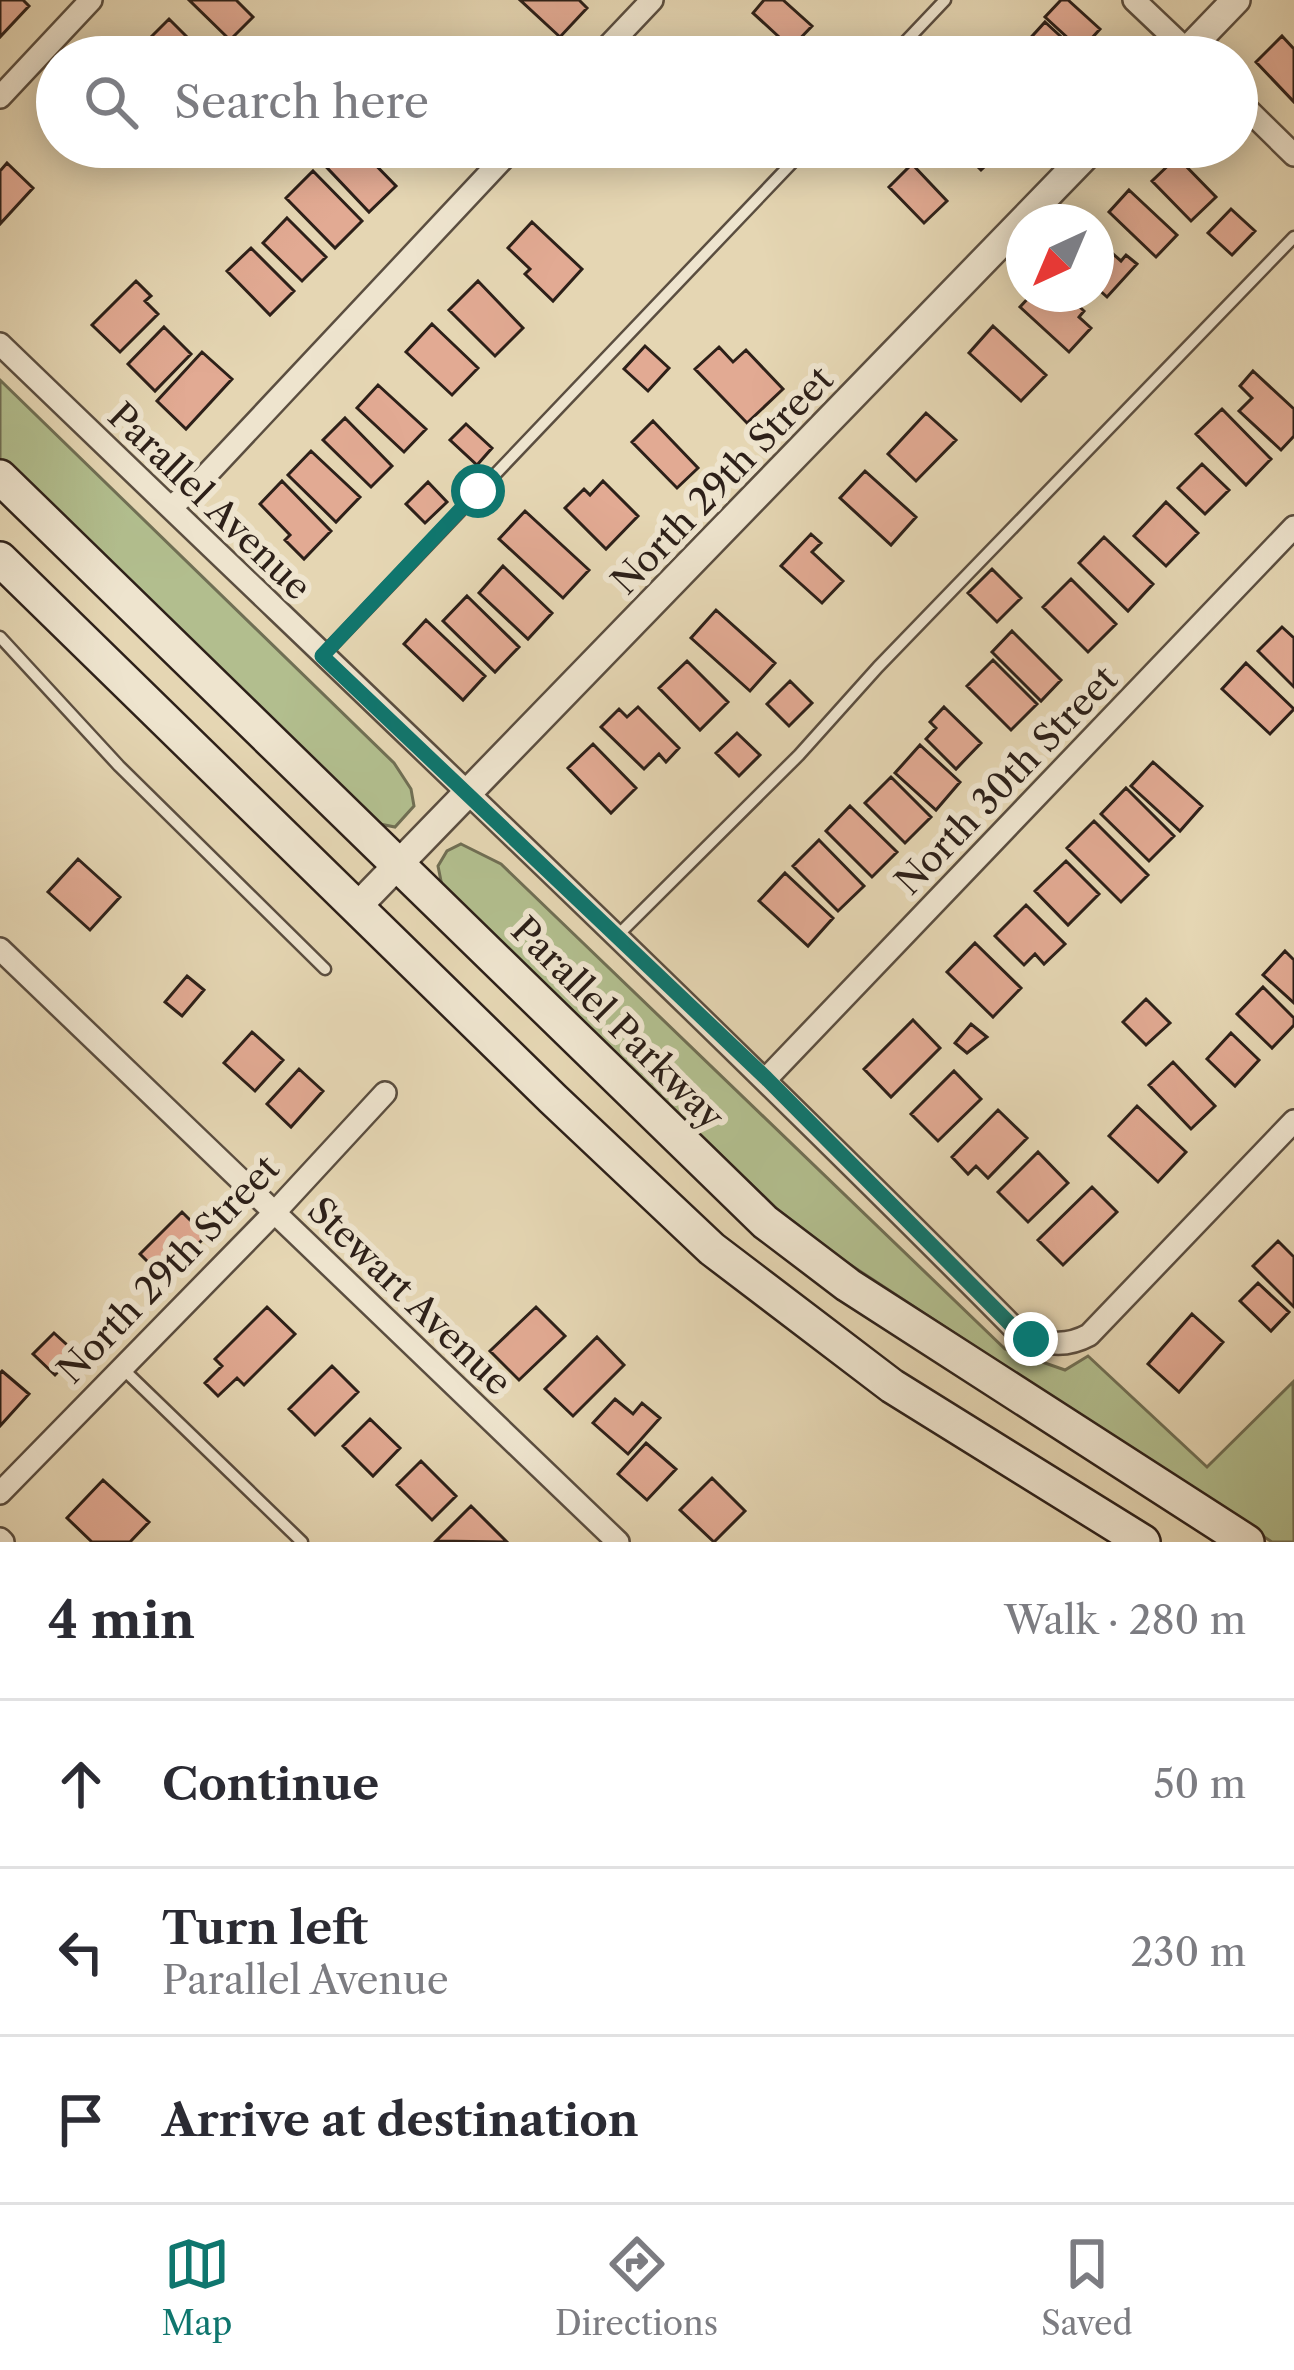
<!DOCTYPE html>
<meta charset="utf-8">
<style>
body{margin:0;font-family:"Libre Caslon Text",serif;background:#f2f2f3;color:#2b2b33}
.compass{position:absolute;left:1006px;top:204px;width:108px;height:108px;border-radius:50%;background:#fff;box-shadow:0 6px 30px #0003;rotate:224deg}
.stop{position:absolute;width:36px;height:36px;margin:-27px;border:9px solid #0f766e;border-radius:50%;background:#fff}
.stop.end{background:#0f766e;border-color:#fff;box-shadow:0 3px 12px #0008}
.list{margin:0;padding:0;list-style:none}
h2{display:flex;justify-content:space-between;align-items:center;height:156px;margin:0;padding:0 48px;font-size:51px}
h2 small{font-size:39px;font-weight:400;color:#7c7c81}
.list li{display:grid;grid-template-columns:78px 1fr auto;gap:36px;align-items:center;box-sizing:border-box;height:168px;padding:0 48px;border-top:3px solid #e1e1e2}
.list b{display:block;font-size:45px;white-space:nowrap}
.list p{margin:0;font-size:39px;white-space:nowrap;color:#7c7c81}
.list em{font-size:39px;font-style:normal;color:#7c7c81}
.icon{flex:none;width:66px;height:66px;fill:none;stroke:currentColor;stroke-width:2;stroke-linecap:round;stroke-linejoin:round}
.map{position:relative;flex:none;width:1294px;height:1542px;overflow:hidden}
.search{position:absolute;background:#fff;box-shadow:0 6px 30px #0003;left:36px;right:36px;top:36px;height:132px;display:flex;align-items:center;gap:30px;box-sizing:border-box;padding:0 42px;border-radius:66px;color:#7c7c81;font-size:45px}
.sheet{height:660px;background:#fff}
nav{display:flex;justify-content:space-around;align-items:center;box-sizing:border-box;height:168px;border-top:3px solid #e1e1e2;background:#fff;font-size:33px;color:#7c7c81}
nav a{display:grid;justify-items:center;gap:6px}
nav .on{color:#0f766e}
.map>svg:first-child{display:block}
.green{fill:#b2be8e;stroke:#706f54;stroke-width:3}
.building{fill:#e2aa93;stroke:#2d2019;stroke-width:3}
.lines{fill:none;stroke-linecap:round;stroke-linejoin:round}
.service-casing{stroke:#5b4e40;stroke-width:15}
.minor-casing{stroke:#5b4e40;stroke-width:26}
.tertiary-casing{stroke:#5b4e40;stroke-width:32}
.secondary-casing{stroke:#2d2019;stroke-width:38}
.service{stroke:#eee4ce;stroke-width:10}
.minor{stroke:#eee4ce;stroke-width:21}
.tertiary{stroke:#eee4ce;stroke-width:27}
.secondary{stroke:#eee4ce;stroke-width:33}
.route{stroke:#0f766e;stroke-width:15}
.labels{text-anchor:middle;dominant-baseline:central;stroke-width:12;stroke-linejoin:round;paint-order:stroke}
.street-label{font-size:36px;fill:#2d2019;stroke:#eee4ce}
</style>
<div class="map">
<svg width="1294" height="1542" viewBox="0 0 1294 1542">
<rect width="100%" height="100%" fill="#e5d6b3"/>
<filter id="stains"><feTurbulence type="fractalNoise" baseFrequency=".00167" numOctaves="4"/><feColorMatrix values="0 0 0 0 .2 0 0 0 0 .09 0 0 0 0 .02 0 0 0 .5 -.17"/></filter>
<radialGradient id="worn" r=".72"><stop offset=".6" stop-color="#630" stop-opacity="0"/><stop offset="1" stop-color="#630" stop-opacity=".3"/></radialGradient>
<path class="green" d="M0,380L394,763L411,789L414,806L395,827L380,824L362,811L0,461Z
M461,844L501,864L1005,1349L1065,1370L1088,1356L1207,1467L1293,1382L1294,1542H1272L843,1260L778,1210L442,886L438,866L447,851Z"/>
<path class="building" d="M0,0H23L29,6L0,37Z
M189,0H236L253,17L230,40Z
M520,0H579L587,8L560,37Z
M764,0H783L812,26L791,48L753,13Z
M1061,0H1068L1100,29L1081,50L1045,17Z
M169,19L207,57H159L145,43Z
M1045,22L1083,57H1039L1025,44Z
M1282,36L1294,49V102L1256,62Z
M324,147H358L396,186L369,212L315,155Z
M972,147H991L998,154L981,170L965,154Z
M1177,157L1216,197L1191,221L1152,181Z
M7,163L33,188L0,224V171Z
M912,164L947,201L924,223L889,187Z
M313,171L362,221L335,248L286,198Z
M1129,190L1177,235L1156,257L1109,212Z
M1231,209L1255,231L1232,255L1208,233Z
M287,218L326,257L302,281L263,243Z
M532,222L582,269L553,301L525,274L530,269L508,248Z
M1096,239L1121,261L1126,255L1137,264L1107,297L1096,287Z
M251,248L294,291L270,315L227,271Z
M136,281L151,296L145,301L158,314L120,352L92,325Z
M478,281L523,328L495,356L449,310Z
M1032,294H1066L1084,311L1079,317L1091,328L1069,352L1020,307Z
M432,324L478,368L452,395L406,352Z
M993,326L1046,375L1021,401L969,353Z
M164,327L191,354L155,391L128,364Z
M645,346L669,368L648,391L624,369Z
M719,347L733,362L746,350L783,389L747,423L695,369Z
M202,352L232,379L186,429L157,401Z
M1253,371L1294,409V436L1281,450L1239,411L1252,398L1240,386Z
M378,385L426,429L404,452L357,408Z
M1222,409L1271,459L1246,485L1196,434Z
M926,413L956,440L916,481L888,454Z
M345,418L392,466L371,487L323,440Z
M653,421L698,468L677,488L632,442Z
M466,424L492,448L477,465L450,440Z
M311,451L360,497L336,522L288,475Z
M1202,464L1229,490L1205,514L1178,488Z
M865,471L916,517L891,545L840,498Z
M282,481L331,531L304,559L285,540L290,535L260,504Z
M603,481L638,516L606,549L565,508L584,489L590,495Z
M428,482L447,502L425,523L406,504Z
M1166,502L1198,533L1166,566L1134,536Z
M525,511L589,570L563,598L499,539Z
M811,534L821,543L812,552L843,581L822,603L781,566Z
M1104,537L1153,584L1128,611L1079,563Z
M503,566L552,613L528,639L479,593Z
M992,569L1021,598L997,622L968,593Z
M1071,579L1116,624L1088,652L1043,607Z
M467,596L519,647L495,672L443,621Z
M716,610L775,663L750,691L691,638Z
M426,620L485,676L463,700L404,644Z
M1282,627L1294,638V687L1258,651Z
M1012,631L1061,680L1041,701L992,652Z
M993,660L1037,704L1011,730L967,686Z
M687,661L728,702L700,730L659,688Z
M1246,663L1294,709L1270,734L1222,689Z
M790,681L812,703L789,726L767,704Z
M638,707L679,748L666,762L659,754L644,769L601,727L619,709L627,717Z
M944,707L981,743L956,769L926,739L936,728L930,722Z
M737,733L760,755L739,776L716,753Z
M593,744L636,788L611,813L568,768Z
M920,745L960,782L936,810L895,773Z
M1153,762L1202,806L1180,831L1131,786Z
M891,777L931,817L905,843L865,803Z
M1126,788L1174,836L1149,861L1101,814Z
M850,806L897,852L872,877L826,831Z
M1094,821L1148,875L1121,902L1067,848Z
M819,840L864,886L838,911L793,866Z
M78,859L120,897L90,930L48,892Z
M1066,861L1099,894L1068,925L1035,891Z
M785,873L833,918L808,946L759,901Z
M1026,905L1065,944L1044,964L1035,954L1024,965L995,936Z
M975,943L1021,988L993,1017L947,972Z
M1285,951L1294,960V1003L1263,975Z
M187,976L204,990L182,1016L165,1002Z
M1263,987L1294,1018V1025L1272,1048L1237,1014Z
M1146,999L1170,1023L1146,1045L1123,1022Z
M913,1020L940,1048L891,1097L864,1069Z
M971,1024L987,1037L967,1053L955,1043Z
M252,1032L283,1060L255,1091L224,1063Z
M1231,1033L1259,1060L1235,1086L1207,1059Z
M1173,1062L1215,1106L1191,1129L1149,1085Z
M299,1069L323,1091L291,1127L267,1104Z
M954,1071L981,1099L938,1141L911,1114Z
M1137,1106L1186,1152L1158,1182L1109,1136Z
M998,1110L1027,1138L988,1178L976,1166L968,1174L952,1157Z
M1038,1152L1068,1183L1028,1222L998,1192Z
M1092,1187L1117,1212L1063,1265L1038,1240Z
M182,1212L206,1236L164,1278L140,1254Z
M1278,1241L1294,1257V1307L1253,1266Z
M1258,1283L1289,1312L1271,1331L1240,1301Z
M267,1307L295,1334L244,1385L237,1378L218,1396L205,1383L222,1366L215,1359Z
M536,1307L565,1336L519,1380L490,1351Z
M1192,1314L1223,1342L1179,1392L1148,1364Z
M54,1333L76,1353L55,1375L33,1354Z
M597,1337L624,1365L573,1416L545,1389Z
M332,1366L358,1392L315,1435L289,1409Z
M2,1371L29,1394L0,1426V1373Z
M615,1399L633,1414L642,1403L660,1418L628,1454L593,1423Z
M370,1419L400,1448L373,1476L343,1446Z
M646,1443L676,1469L647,1500L618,1474Z
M421,1461L456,1496L432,1520L397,1485Z
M712,1478L745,1511L714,1542L680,1510Z
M103,1480L149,1522L130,1542H92L67,1518Z
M471,1506L507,1542L436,1541Z"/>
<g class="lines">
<g class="service-casing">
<path id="service" d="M891,57L945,0
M0,637L119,766L325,969
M324,654L807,147
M617,936L799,755L878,667L1294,237
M123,1369L302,1542"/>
</g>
<g class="minor-casing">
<path id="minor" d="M1134,0L1194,57
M598,57L652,0
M0,97L91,0
M1237,99L1294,155
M0,344C339,671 683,994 1015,1329C1040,1344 1063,1349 1089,1335L1294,1121
M171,507L195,487L514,147
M0,949L618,1542
M767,1078L1294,527
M0,1493L275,1212L385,1093
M0,1539L3,1542"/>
</g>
<g class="tertiary-casing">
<path id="tertiary" d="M1181,57L1236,0
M356,908L1094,147"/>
</g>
<g class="secondary-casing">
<path id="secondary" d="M0,477L765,1222L848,1285L1247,1542
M0,559L553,1099L712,1249L892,1386L1143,1542"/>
</g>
<use href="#service" class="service"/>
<use href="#minor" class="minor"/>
<use href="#tertiary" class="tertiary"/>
<use href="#secondary" class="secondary"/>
</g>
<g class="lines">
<path class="route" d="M478,491L322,656L766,1078L1015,1329L1031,1339"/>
</g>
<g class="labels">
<g class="street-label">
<text transform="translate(722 480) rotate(-46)">North 29th Street</text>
<text transform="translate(210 501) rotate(44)">Parallel Avenue</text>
<text transform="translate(1006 780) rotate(-46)">North 30th Street</text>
<text transform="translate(618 1023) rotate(45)">Parallel Parkway</text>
<text transform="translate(168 1269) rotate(-46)">North 29th Street</text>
<text transform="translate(410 1296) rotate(44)">Stewart Avenue</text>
</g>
</g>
<rect width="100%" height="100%" filter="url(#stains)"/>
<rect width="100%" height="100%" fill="url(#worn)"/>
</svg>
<svg class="compass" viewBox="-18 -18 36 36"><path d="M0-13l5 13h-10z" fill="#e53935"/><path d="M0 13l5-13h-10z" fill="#7c7c81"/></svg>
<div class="stop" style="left:478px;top:491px"></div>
<div class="stop end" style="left:1031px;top:1339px"></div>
<div class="search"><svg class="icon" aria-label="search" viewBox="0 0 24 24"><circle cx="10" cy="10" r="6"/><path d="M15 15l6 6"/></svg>Search here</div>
</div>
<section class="sheet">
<h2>4 min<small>Walk · 280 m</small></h2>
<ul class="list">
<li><svg class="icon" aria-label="ahead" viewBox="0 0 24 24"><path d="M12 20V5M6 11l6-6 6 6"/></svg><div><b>Continue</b></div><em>50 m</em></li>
<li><svg class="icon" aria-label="left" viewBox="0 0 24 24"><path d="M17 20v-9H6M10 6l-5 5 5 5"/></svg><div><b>Turn left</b><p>Parallel Avenue</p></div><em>230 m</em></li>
<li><svg class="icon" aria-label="arrive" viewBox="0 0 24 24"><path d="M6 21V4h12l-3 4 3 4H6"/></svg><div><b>Arrive at destination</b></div></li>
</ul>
</section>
<nav>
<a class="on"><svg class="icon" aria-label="map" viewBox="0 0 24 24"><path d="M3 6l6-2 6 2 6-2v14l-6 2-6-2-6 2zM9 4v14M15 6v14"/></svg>Map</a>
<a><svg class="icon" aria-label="directions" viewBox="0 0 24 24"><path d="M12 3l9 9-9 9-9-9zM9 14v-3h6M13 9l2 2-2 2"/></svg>Directions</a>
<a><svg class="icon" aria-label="saved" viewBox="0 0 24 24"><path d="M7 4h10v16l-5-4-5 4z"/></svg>Saved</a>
</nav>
